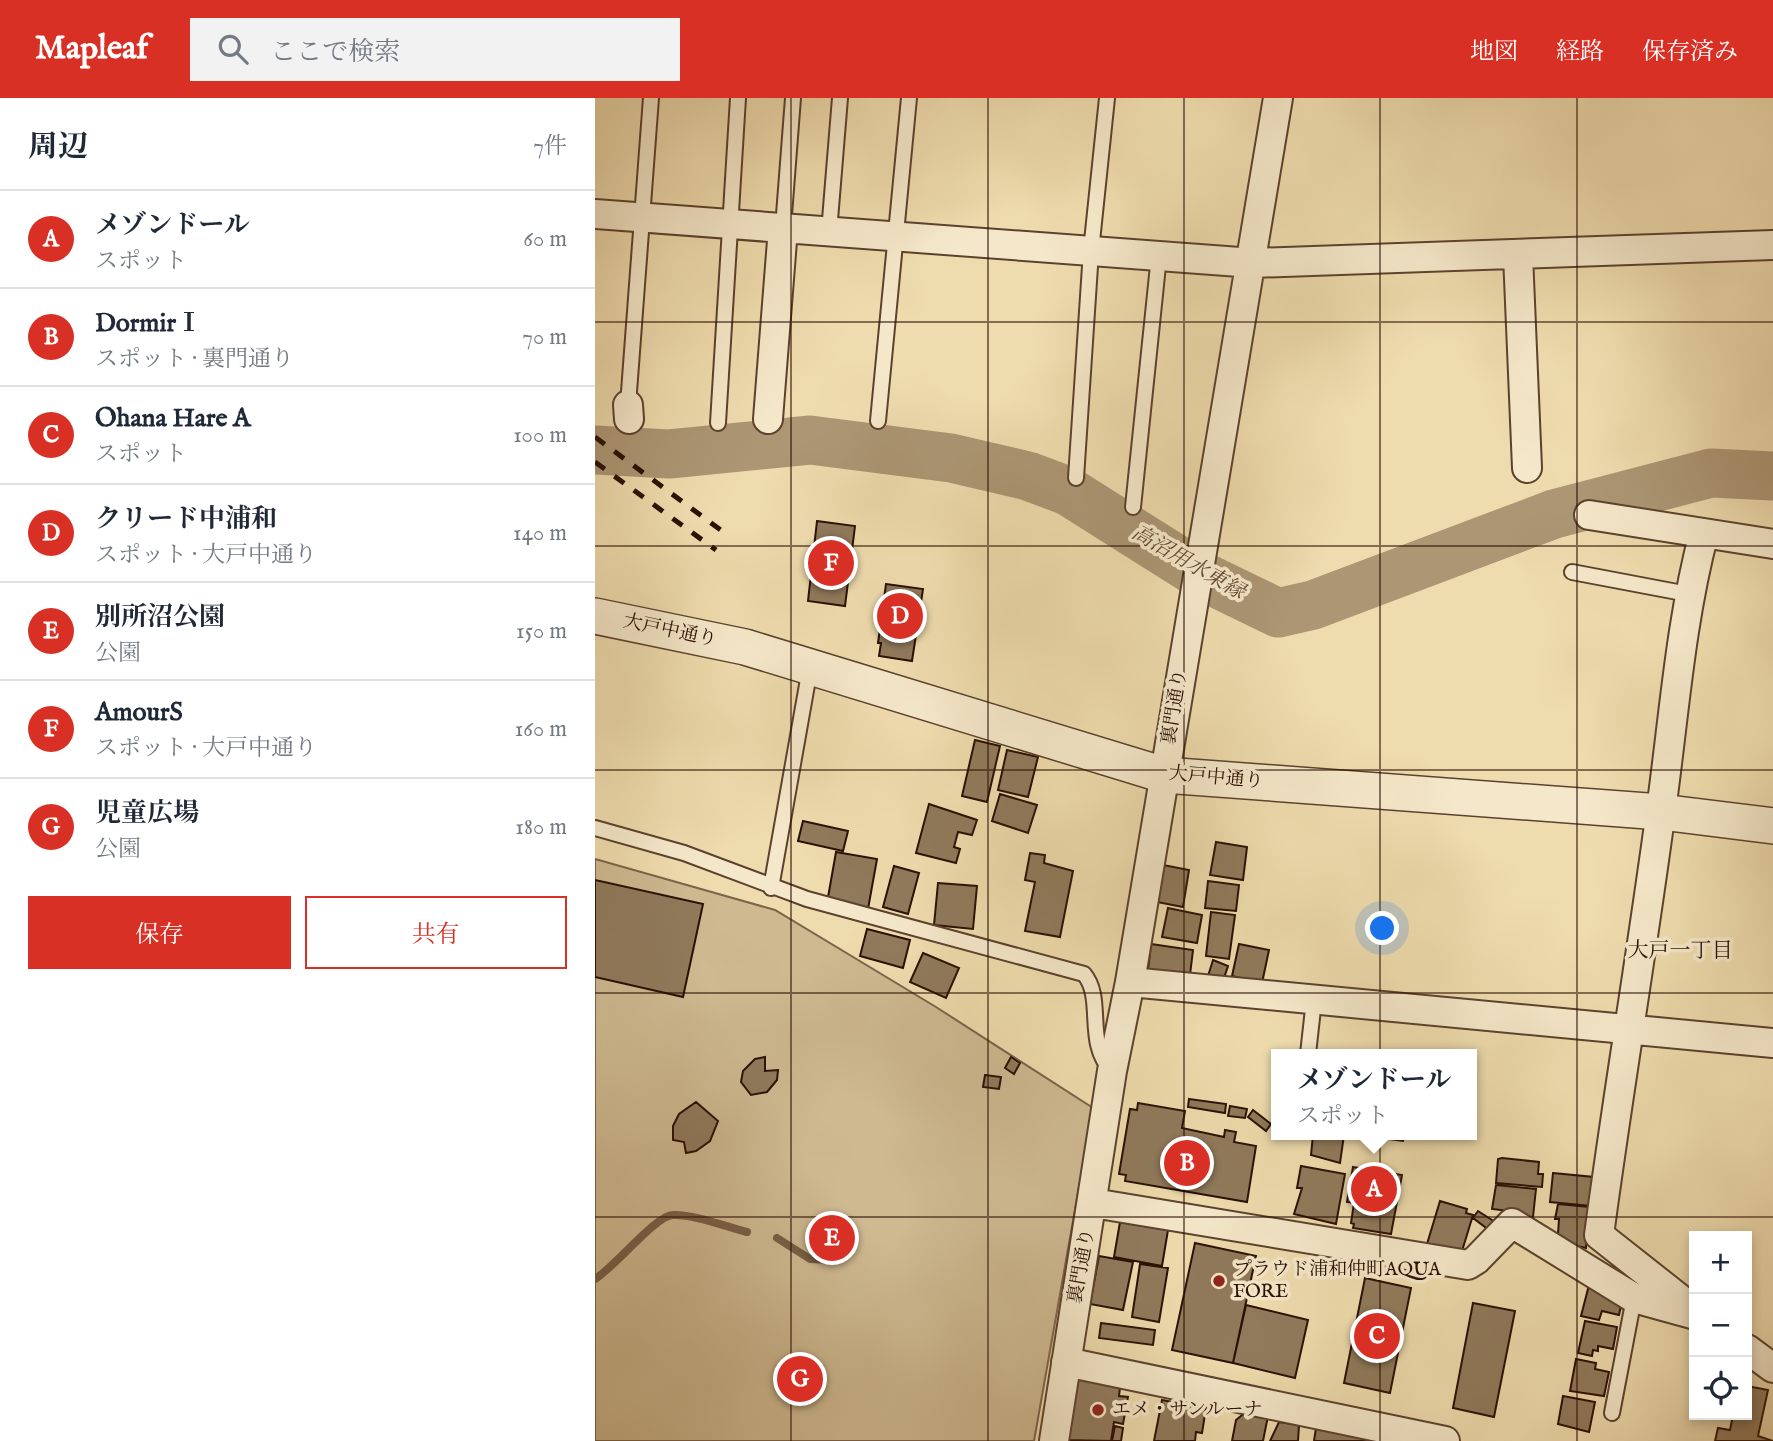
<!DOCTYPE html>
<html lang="ja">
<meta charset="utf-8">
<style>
body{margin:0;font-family:"IM FELL English","Noto Serif JP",serif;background:#f2f2f3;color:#1f2937}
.controls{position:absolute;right:21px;bottom:21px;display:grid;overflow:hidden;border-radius:0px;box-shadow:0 4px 10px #0003}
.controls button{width:63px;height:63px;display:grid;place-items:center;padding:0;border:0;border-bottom:2px solid #e0e1e3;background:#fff;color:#1f2937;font:35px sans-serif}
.you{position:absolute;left:788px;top:831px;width:24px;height:24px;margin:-18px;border:5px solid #fff;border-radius:50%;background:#1a73e8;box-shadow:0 0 0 10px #1a73e833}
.badge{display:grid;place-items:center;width:46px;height:46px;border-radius:50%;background:#d93025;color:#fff;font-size:23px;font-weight:700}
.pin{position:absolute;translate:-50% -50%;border:4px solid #fff;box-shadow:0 2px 7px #0006}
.popup{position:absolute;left:676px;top:951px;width:206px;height:91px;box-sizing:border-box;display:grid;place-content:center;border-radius:0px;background:#fff;filter:drop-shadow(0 2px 5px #0005);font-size:23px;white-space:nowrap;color:#747a83}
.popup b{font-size:26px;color:#1f2937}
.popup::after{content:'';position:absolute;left:50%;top:100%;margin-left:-14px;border:14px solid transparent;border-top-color:#fff}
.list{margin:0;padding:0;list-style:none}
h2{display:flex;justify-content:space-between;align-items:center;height:91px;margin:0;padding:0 28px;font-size:30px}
h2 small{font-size:23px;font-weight:400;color:#747a83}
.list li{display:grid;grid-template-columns:46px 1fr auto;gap:21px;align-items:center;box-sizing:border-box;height:98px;padding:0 28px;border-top:2px solid #e0e1e3}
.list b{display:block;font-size:26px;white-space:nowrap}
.list p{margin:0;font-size:23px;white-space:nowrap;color:#747a83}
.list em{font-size:23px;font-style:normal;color:#747a83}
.actions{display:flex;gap:14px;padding:21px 28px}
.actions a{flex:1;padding:16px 0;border:2px solid #d93025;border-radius:0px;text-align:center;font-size:24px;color:#d93025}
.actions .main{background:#d93025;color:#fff}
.icon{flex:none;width:38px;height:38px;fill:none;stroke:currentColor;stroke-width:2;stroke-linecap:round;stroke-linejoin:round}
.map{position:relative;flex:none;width:1178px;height:1343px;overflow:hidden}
header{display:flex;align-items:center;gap:42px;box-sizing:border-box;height:98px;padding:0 35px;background:#d93025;color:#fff}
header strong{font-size:33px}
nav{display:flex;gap:38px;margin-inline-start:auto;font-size:24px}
.search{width:490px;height:63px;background:#f2f2f3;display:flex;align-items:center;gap:18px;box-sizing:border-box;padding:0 24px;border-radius:0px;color:#747a83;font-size:26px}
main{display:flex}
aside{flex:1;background:#fff}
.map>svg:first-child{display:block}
.green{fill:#ceb991;stroke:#7c644a;stroke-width:2}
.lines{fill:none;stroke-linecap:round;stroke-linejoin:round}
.stream{stroke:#786047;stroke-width:8}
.river{stroke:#ac9674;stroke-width:49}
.building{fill:#907a5c;stroke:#2a0f04;stroke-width:2}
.service-casing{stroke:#5b422e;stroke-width:18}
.minor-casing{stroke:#5b422e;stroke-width:32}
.tertiary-casing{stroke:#5b422e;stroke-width:38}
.service{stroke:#f5e8ca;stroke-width:14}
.minor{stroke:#f5e8ca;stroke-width:28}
.tertiary{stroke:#f5e8ca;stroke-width:35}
.rail{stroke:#2a0f04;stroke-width:5;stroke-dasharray:12 12;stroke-linecap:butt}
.grid{fill:none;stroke:#2a0f04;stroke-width:2;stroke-opacity:0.55}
.poi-dot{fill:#8f2418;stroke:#f5e8ca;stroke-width:2.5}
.labels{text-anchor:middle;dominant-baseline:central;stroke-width:7;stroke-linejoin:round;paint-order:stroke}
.street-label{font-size:19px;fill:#2a0f04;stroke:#f5e8ca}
.poi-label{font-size:19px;fill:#2a0f04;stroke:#f5e8ca;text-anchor:start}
.water-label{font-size:21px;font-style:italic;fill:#644c36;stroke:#f5e8ca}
.neighbourhood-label{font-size:21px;fill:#2a0f04;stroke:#f5e8ca}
</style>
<header>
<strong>Mapleaf</strong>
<div class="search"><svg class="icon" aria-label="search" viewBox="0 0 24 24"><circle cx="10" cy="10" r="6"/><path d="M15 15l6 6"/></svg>ここで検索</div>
<nav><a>地図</a><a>経路</a><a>保存済み</a></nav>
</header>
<main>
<aside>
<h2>周辺<small>7件</small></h2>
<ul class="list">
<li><span class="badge">A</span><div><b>メゾンドール</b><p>スポット</p></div><em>60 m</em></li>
<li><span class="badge">B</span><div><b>DormirⅠ</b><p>スポット · 裏門通り</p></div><em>70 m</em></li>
<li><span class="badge">C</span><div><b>Ohana Hare A</b><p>スポット</p></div><em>100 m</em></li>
<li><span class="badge">D</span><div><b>クリード中浦和</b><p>スポット · 大戸中通り</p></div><em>140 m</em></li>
<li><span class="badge">E</span><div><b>別所沼公園</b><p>公園</p></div><em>150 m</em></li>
<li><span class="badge">F</span><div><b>AmourS</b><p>スポット · 大戸中通り</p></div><em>160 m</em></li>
<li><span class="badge">G</span><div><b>児童広場</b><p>公園</p></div><em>180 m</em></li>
</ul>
<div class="actions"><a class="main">保存</a><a>共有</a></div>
</aside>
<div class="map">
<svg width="1178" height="1343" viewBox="0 0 1178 1343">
<rect width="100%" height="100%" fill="#efdcae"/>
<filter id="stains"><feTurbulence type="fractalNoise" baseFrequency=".00286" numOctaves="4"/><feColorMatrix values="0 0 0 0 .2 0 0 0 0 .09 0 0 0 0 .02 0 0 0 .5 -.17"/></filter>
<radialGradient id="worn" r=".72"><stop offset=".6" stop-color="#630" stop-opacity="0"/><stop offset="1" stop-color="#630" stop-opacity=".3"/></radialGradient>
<path class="green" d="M0,761L180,812L341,909L498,1010L439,1343H0Z"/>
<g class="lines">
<path class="stream" d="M182,1140L215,1161L238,1162
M0,1181C20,1169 61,1117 78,1117C98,1116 132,1129 152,1134"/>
<path class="river" d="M0,352L74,356L215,342L356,360L433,378L473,393L611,480L683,515L718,507L959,416L1116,375L1178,378"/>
</g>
<path class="building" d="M222,423L260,428L250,508L213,503Z
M291,486L328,491L317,563L284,558L286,545H283Z
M380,642L405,648L392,704L367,698Z
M412,652L443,659L433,699L403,692Z
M405,696L442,707L433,735L397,723Z
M334,706L382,722L377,737L363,734L359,749L365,751L361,765L321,755Z
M208,723L253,733L248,753L203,743Z
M621,744L652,749L648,782L615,777Z
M241,754L282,761L273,811L232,805Z
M435,755L450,757L449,765L478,773L465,839L430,833L440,784L430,782Z
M568,767L594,772L588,809L562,804Z
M299,768L324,775L313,816L288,809Z
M0,782L108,806L88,899L0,879Z
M613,783L644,787L641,813L610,810Z
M343,785L382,788L378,831L339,827Z
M573,810L607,817L602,845L567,839Z
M616,814L640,817L634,861L611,858Z
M272,831L315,842L308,870L265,858Z
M556,846L598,852L595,877L553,872Z
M644,846L674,852L667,885L637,878Z
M328,855L364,870L351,900L315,884Z
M618,862L633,868L628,883L613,878Z
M170,959V973L183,972L182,982L172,994L156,997L146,984L148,973L160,961Z
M416,959L425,965L419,976L410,970Z
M390,977L406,979L404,991L388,989Z
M594,1001L631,1006L630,1015L593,1009Z
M101,1004L123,1023L115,1043L101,1053L91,1055L89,1044L78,1042V1028L84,1016Z
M543,1005L590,1013L587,1030L629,1039L630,1032L641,1034L639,1044L661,1048L652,1104L530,1083L531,1077L524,1076L535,1011L542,1012Z
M635,1008L652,1011L650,1020L633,1018Z
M658,1012L676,1026L671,1033L653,1019Z
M718,1037H749L745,1065L716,1057Z
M764,1037H809L808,1043Z
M907,1060L944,1064L943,1076H948L947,1089L901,1085L903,1061Z
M706,1068L750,1076L741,1126L699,1116L707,1090H702Z
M758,1069L807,1077L796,1136L758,1130L759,1126L756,1125L759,1105L752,1104Z
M958,1075L999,1079L996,1108L955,1104Z
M901,1087L941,1091L938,1119L922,1118V1114L897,1111Z
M845,1103L872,1111L871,1115L878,1117L867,1153L832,1146Z
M963,1106L995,1109L991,1150L978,1147L963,1136L964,1121H960Z
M883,1113L900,1124L894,1132L878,1120Z
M525,1124L573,1132L567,1168L519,1159Z
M600,1145L661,1158L638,1265L577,1252Z
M504,1158L538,1164L528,1212L495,1206Z
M545,1166L573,1170L564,1224L537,1219Z
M770,1180L816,1190L795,1295L749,1285Z
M994,1187L1027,1203L1024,1217L1007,1213L1004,1222L986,1218Z
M878,1205L920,1213L899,1319L858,1310Z
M651,1207L713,1222L700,1280L638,1265Z
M990,1223L1022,1229L1018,1251L1003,1248V1253L998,1252L997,1258L983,1255Z
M506,1225L560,1232L558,1247L504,1240Z
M981,1261L1001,1265L1000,1271L1014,1274L1009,1298L975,1293Z
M486,1281L520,1286V1289L525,1290L524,1298L533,1299L528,1326L519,1324L516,1343L471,1342L480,1282Z
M1152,1288L1173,1292L1163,1338L1178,1343H1120L1123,1330L1135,1332L1138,1317H1152Z
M968,1298L1000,1304L994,1334L963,1326Z
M567,1302L611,1310L607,1335L601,1334L600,1343H559Z
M652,1313L673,1318L668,1343H637L641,1322Z
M684,1324L704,1327L703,1343H675Z
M520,1328L528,1330L526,1343H517Z
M721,1330L758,1337L786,1343H719Z"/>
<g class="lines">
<g class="service-casing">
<path id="service" d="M188,130L198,0
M234,134L245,0
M33,307L56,0
M283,323L314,0
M123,325L143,0
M481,380L496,153L512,0
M538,409L564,158
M977,474L1093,496
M0,730L89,755L212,801L489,876C510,901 489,945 517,973
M176,790L215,570
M713,956L719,902
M1017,1315L1039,1200"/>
</g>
<g class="minor-casing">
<path id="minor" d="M0,116L658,165L1178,147
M923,157L932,370
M33,307L34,321
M173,321L188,130
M994,417L1178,446
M535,884L1178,945
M498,1105L873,1167L881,1162L917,1125L1039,1200L1097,1216
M1099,1212L1004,1137C1023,995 1047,854 1066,712C1079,619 1085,526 1109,435
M1152,1251L1178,1270
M471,1264L850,1343
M459,1343L517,973L535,884L683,0"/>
</g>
<g class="tertiary-casing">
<path id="tertiary" d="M0,518L150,549L569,677L1066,714L1178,728"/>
</g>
<use href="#service" class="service"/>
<use href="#minor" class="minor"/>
<use href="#tertiary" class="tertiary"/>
<path class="rail" d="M0,339L131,436
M0,364L121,452"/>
</g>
<path class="grid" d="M196,0V1343M393,0V1343M589,0V1343M785,0V1343M982,0V1343M0,224H1178M0,448H1178M0,672H1178M0,895H1178M0,1119H1178"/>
<g class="poi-dot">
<circle cx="624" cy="1183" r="7"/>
<circle cx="503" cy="1312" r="7"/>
</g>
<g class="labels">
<g class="street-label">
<text transform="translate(75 533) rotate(12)">大戸中通り</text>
<text transform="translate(580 609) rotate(-81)">裏門通り</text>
<text transform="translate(621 680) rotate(5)">大戸中通り</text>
<text transform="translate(487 1168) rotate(-80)">裏門通り</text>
</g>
<g class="poi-label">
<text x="638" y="1172">プラウド浦和仲町AQUA<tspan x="638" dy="22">FORE</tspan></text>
<text x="517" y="1312">エメ・サンルーナ</text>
</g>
<g class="water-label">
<text transform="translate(593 465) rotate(30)">高沼用水東縁</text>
</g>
<g class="neighbourhood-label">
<text x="1085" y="853">大戸一丁目</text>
</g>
</g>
<rect width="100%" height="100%" filter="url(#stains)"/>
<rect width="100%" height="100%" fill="url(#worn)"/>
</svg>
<div class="controls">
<button>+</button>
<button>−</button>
<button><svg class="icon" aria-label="locate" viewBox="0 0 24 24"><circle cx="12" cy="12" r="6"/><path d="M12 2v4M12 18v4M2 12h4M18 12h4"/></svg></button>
</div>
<div class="you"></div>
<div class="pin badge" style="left:779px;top:1091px">A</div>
<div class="popup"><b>メゾンドール</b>スポット</div>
<div class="pin badge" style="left:592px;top:1065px">B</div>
<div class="pin badge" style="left:782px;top:1238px">C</div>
<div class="pin badge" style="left:305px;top:518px">D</div>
<div class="pin badge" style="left:237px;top:1140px">E</div>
<div class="pin badge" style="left:236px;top:465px">F</div>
<div class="pin badge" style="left:205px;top:1281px">G</div>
</div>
</main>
